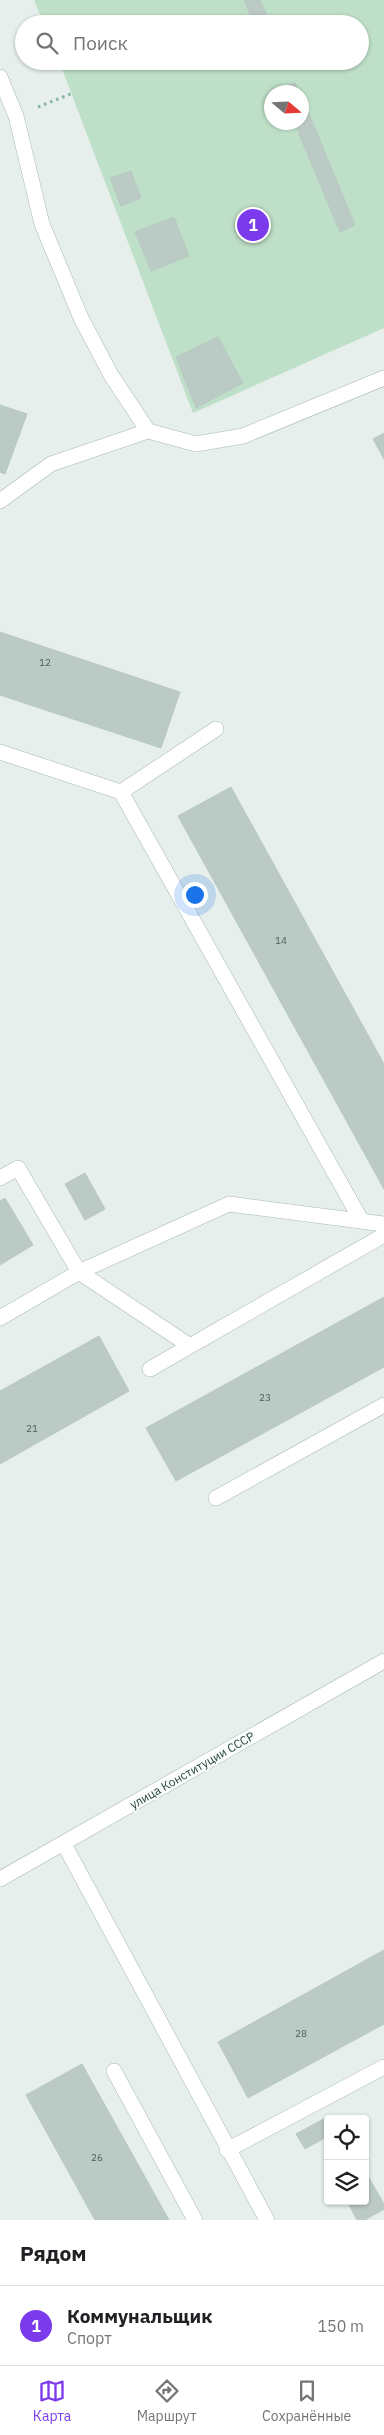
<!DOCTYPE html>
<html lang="ru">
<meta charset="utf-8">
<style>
body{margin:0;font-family:"IBM Plex Sans",sans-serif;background:#f2f2f2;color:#202124}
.controls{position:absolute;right:15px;bottom:15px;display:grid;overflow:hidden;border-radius:5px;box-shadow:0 1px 4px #0004}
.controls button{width:45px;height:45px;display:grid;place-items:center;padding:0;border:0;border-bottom:1px solid #e0e0e0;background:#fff;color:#202124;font:25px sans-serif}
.compass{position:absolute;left:264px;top:85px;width:45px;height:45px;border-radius:50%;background:#fff;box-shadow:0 1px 4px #0004;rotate:109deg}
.you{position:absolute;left:194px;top:894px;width:18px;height:18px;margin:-12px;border:4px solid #fff;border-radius:50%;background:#1a73e8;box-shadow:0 0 0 8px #1a73e833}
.badge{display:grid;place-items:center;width:32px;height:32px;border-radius:50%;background:#7c3aed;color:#fff;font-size:16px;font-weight:700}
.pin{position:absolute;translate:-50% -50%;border:2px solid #fff;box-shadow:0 1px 5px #0006}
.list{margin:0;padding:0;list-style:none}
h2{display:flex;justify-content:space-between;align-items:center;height:65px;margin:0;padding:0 20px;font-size:21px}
h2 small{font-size:16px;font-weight:400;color:#757577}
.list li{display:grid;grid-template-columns:32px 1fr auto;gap:15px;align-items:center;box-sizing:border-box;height:80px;padding:0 20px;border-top:1px solid #e0e0e0}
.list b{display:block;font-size:19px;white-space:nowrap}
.list p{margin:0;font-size:16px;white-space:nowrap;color:#757577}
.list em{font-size:16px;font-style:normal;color:#757577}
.icon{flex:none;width:28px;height:28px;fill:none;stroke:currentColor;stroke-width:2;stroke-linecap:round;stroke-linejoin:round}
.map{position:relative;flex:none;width:384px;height:2220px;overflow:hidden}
.search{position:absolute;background:#fff;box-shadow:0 1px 4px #0004;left:15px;right:15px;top:15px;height:55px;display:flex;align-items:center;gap:12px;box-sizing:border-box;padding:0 18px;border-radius:28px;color:#757577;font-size:19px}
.sheet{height:145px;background:#fff}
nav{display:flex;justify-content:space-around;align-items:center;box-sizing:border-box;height:70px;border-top:1px solid #e0e0e0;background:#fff;font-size:14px;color:#757577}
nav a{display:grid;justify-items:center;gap:2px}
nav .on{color:#7c3aed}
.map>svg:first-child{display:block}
.green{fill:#bfe0c8;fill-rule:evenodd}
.building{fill:#bbcac4;stroke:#b8c9c2}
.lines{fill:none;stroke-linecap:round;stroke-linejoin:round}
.service-casing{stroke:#a8b8b2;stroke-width:16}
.tertiary-casing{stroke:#a8b8b2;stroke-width:16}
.path{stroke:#86b3a5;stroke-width:3;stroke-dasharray:2.5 4;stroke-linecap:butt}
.service{stroke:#fff;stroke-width:15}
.tertiary{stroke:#fff;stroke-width:15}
.labels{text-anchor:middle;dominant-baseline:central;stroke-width:4;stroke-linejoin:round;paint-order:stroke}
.number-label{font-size:10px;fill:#4a645c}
.street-label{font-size:12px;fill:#24423a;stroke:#f7fbf9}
</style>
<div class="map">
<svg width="384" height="2220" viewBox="0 0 384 2220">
<rect width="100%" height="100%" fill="#e6efeb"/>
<path class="green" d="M34,0H384V328L193,413L59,61H360V24H44ZM272,92H302V122H272Z"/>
<path class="building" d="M244,0H260L270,22L254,24Z
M295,83L300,92H281L280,89Z
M302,97L355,225L340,232L294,122H302Z
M131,171L141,198L121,206L110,178Z
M174,217L189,256L151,271L135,232Z
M218,337L243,383L196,408L176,357Z
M0,405L27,414L5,474L0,472Z
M384,433V459L373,439Z
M0,632L180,692L161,748L0,695Z
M231,787L384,1064V1189L178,816Z
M85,1173L105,1209L85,1220L65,1184Z
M5,1198L33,1245L0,1265V1201Z
M384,1297V1367L176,1481L146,1428Z
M99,1336L129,1391L0,1464V1391Z
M384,1950V2024L248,2098L218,2042Z
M82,2064L169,2220H95L26,2095Z
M329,2116L331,2119H328V2136L305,2149L296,2134Z
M365,2171L384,2204V2209L365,2220H357L347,2201H365Z"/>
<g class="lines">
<g class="service-casing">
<path id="service" d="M0,77L16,116L42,224L81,318L111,375L148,431L196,444L243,436L384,378
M0,501L51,464L148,431
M0,752L121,792L361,1220
M121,792L216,729
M0,1178L18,1168L79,1272L190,1346L384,1235
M0,1318L79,1272L229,1204L384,1224
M150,1369L190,1346
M216,1498L384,1405
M64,1844L267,2220
M114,2071L195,2220
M227,2150L384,2067"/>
</g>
<g class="tertiary-casing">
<path id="tertiary" d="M0,1879L384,1661"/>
</g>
<path class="path" d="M38,107L73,93"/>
<use href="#service" class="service"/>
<use href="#tertiary" class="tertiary"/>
</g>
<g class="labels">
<g class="number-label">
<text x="45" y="662">12</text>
<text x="281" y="940">14</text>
<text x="265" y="1397">23</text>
<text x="32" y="1428">21</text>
<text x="301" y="2033">28</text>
<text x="97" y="2157">26</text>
</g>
<g class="street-label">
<text transform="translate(192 1770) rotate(-30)">улица Конституции СССР</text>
</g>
</g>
</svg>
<div class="controls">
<button><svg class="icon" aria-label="locate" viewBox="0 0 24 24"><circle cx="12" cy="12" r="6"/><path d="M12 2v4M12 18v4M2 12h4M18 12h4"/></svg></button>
<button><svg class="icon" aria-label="layers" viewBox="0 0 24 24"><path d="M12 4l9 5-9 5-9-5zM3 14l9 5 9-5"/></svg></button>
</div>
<svg class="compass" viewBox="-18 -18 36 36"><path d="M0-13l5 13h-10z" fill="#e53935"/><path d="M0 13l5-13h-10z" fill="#757577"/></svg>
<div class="you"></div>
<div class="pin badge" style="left:253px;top:225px">1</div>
<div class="search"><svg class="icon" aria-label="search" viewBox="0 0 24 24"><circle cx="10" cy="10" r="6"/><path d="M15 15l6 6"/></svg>Поиск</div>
</div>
<section class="sheet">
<h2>Рядом<small></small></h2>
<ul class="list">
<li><span class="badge">1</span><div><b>Коммунальщик</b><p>Спорт</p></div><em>150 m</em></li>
</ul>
</section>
<nav>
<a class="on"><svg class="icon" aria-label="map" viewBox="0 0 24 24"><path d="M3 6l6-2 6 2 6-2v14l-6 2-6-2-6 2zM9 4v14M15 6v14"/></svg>Карта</a>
<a><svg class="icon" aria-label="directions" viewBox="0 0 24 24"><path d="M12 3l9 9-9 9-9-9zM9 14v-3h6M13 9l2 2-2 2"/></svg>Маршрут</a>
<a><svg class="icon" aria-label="saved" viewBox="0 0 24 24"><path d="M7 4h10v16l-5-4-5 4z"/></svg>Сохранённые</a>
</nav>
